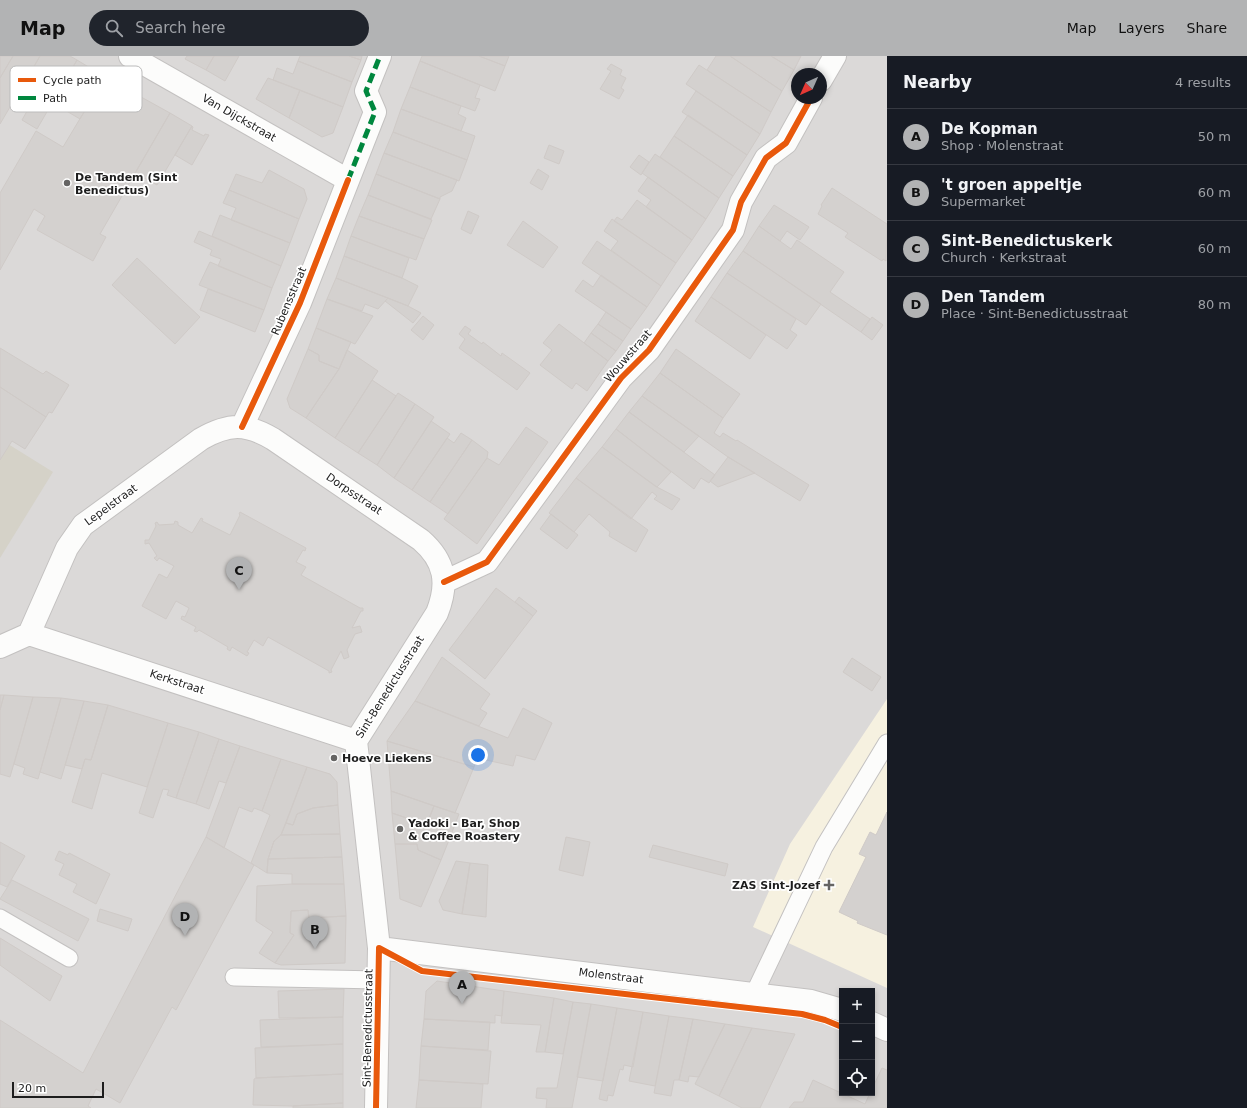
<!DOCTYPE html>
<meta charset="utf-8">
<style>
body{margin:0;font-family:"DejaVu Sans",sans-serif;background:#20242c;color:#f1f3f6}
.controls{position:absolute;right:12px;bottom:12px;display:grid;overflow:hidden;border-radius:0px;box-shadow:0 2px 6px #0003}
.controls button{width:36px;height:36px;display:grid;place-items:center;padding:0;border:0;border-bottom:1px solid #363941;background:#171b24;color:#f1f3f6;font:20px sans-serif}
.compass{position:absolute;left:791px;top:12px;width:36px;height:36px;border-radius:50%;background:#171b24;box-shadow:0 2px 6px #0003;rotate:225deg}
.scale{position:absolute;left:12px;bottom:10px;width:92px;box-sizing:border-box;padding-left:4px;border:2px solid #1d1d1d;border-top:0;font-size:11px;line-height:14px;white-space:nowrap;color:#1d1d1d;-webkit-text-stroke:3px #fff;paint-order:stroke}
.you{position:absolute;left:478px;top:699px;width:14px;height:14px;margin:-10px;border:3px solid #fff;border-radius:50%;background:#1a73e8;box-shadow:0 0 0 6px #1a73e833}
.badge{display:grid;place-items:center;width:26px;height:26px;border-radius:50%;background:#b2b3b4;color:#111;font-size:13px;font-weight:700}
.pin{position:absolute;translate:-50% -33px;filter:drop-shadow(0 1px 2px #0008)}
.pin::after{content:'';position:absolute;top:21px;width:14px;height:12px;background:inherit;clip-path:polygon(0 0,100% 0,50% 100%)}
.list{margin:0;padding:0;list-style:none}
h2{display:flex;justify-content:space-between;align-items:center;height:52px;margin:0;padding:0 16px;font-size:17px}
h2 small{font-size:13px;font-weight:400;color:#9ea1a6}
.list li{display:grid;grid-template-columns:26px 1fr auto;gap:12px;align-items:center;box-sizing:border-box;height:56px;padding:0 16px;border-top:1px solid #363941}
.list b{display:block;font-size:15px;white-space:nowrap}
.list p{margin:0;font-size:13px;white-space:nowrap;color:#9ea1a6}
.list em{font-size:13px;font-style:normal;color:#9ea1a6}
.icon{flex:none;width:22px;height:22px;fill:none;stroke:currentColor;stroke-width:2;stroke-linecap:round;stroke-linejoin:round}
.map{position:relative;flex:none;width:887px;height:1052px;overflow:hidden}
header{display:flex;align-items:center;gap:24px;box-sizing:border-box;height:56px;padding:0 20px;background:#b2b3b4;color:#111}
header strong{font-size:19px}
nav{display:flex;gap:22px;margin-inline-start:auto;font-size:14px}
.search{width:280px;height:36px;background:#20242c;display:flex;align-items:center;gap:10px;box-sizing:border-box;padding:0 14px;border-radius:22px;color:#9ea1a6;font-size:15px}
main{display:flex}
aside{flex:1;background:#171b24}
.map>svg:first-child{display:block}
.residential{fill:#dbd9d8;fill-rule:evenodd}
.education{fill:#f6f1e0}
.construction{fill:#d5d2c8}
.building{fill:#d4d1cf;stroke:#cfcac7}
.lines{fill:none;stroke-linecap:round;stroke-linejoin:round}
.service-casing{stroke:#c3c1c0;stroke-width:19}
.minor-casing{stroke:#c3c1c0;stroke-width:24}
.service{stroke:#fcfcfb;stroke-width:17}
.minor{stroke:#fcfcfb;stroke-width:22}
.quiet{stroke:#00873e;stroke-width:5;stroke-dasharray:10 5;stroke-linecap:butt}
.cycleway-casing{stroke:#fff;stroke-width:8}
.cycleway{stroke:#e8590c;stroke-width:6}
.poi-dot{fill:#656463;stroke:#fff;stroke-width:1.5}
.labels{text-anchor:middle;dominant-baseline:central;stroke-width:3.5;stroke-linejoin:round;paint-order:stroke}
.street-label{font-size:11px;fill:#1d1d1d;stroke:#fff}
.poi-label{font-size:11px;font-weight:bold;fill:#1d1d1d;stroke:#fff;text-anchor:start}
.key{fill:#fff;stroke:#bbb;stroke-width:1}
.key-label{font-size:11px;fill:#1d1d1d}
</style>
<header>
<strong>Map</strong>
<div class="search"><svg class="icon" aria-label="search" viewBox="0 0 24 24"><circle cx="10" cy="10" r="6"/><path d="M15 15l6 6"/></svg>Search here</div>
<nav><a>Map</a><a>Layers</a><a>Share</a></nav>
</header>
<main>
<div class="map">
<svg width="887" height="1052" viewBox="0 0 887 1052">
<rect width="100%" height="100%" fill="#ece9e6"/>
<path class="residential" d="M0,0H887V1052H0ZM797,18H821V42H797ZM842,935H872V1037H842Z"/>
<path class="education" d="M887,643V932L753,871L790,788Z"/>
<path class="construction" d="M0,383L53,416L0,502Z"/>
<path class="building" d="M0,0H13L0,22Z
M13,0H40L0,68V22Z
M40,0H70L77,4L37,73L22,64L40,32L27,23Z
M187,0H214L206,14L185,3Z
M214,0H239L225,25L206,14Z
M300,0H349L361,4L352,26L298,5Z
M349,0H362L361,4Z
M422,0H479L505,10L495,35L420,5Z
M479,0H509L505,10Z
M716,0H730L782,35L771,56L707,14Z
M730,0H771L794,14L782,35Z
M771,0H801L794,14Z
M77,4L105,21L80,63L53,47Z
M298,5L352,26L343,51L273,24L277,12L293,18Z
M420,5L480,29L475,42L480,43L475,55L410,31Z
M611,8L622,14L620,19L626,22L621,32L624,34L619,43L600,33L611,15L607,13Z
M699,9L771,56L760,78L686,28Z
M105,21L170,57L100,178L106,181L93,205L37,174L45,160L34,153L0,214V137L36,75L63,91Z
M268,22L300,34L289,62L256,43Z
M410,31L461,50L458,58L466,62L461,75L401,53Z
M300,34L343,51L333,77L322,81L289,62Z
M696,35L760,78L747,99L682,56Z
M401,53L475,80L467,104L393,76Z
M170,57L192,70L157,129L135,117Z
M688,59L747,99L733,120L674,80Z
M192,70L193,71L192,74L204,80L205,78L209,79L192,109L175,99Z
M393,76L467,104L459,125L384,97Z
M674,80L733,120L719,142L660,101Z
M549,89L564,95L559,108L544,102Z
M384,97L457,124L452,135L440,141V143L376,118Z
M655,98L719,142L706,163L642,117Z
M639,99L649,106L641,119L630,111Z
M538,113L549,120L542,134L530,127Z
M269,114L304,133L307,143L299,163L229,134L236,118L262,127Z
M376,118L440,143L431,163L368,139Z
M648,121L706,163L692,184L646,151L651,144L638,135Z
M832,132L887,168L886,205L883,203L882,205L845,181L848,177L818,158L822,150L821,149Z
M229,134L299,163L290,187L231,164L236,152L223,147Z
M368,139L432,164L424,183L359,160Z
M637,144L692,184L676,207L614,165L617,161L622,164Z
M774,149L809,171L800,184L787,175L780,185L759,170Z
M468,155L479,160L471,178L461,173Z
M220,159L290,187L281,210L212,180Z
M359,160L424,183L416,204L351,180Z
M612,163L676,207L661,230L611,194L618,185L604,175Z
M523,165L558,191L543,212L507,189Z
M759,170L791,193L797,184L844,216L830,236L870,263L861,276L743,195Z
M199,175L281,210L272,232L218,210L221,203L210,199L212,194L194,186Z
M351,180L409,202L402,222L344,200Z
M597,185L661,230L647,251L582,207Z
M743,195L821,248L806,269L727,217Z
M344,200L402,222L418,230L408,250L336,222Z
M137,202L200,261L175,288L112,229Z
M210,206L272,232L264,254L199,229Z
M727,217L796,263L790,274L797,279L787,293L711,241Z
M601,219L647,251L631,273L575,235L583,224L593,231Z
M336,222L388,242L378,253L365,248L362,255L327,243Z
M208,233L264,254L255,276L200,254Z
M711,241L766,279L750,303L695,265Z
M388,242L408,250L421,257L413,267L385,245Z
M327,243L373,260L355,288L316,272Z
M606,256L631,273L623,285L598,268Z
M423,260L434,269L423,284L411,274Z
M872,261L883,269L872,284L861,276Z
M559,268L608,305L587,335L576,327L572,333L540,309L552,294L543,287Z
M598,268L623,285L616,295L591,277Z
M465,270L471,274L468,278L482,288L483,286L501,300L502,297L530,317L517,334L459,292L465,283L459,278Z
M316,272L351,286L339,313L319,305V299L308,293Z
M591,277L616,295L608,305L584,287Z
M0,292L43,318L46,315L69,329L52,357L49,356L46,361L0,331Z
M308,293L319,299V305L339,313L306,362L290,352L287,343Z
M676,293L740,338L723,362L660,317Z
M347,294L378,315L335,382L306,362L339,313Z
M660,317L723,362L714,377L720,381L723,377L736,385L737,384L809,429L800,445L728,401L642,340Z
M372,324L396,340L358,397L335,382Z
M0,331L46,361L25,393L12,385L0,404Z
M398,337L415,348L377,409L358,397Z
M642,340L699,380L684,396L629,356Z
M415,348L434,361L394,422L377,409Z
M629,356L715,419L709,427L701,422L694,433L616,373Z
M431,365L450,378L412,434L394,422Z
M526,371L548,386L477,488L444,463L487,402L499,409Z
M616,373L671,416L657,431L602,391Z
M461,377L472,384L430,446L412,434L447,382L454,387Z
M472,384L488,396L487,402L448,458L430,446Z
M602,391L655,430L680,443L672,454L654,443L657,440L652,436L631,463L576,422Z
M728,401L755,417L718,431L710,425Z
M576,422L648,474L636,496L609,480L610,476L589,458L574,476L549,457Z
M240,456L306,492L305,495L303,494L296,506L306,511L301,519L360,552H363V555H361L352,572L360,570L362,576L355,578L347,594L349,601L344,603L341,595L331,614L332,616L329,617V615L268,581L263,590L254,584L247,596L249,597L247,600L232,591L230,595L227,593L228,591L199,574L197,576L194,575L196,571L181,563L182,560L185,561L189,552L176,545L166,563L142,550L159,518L167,522L174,510L159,502L157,505L154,502L157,500L149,487L145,488V484H149L156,470L155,467L157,466L159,469L174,468L175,465L178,466V469L192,477L201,462L203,463L202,465L230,479L240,459L239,458Z
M551,458L578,479L567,493L540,473Z
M496,532L533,560L485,623L449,594Z
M519,541L537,555L533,560L515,546Z
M442,601L490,638L480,653L487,657L479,670L415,645Z
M852,602L881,621L872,635L843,616Z
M0,639H4L0,654Z
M4,639L33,641L10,721L0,718V654Z
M33,641L61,642L38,723L23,718L25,712L14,708Z
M61,642L84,645L61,723L40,716Z
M84,645L108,649L91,704L85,703L82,713L65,709Z
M415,645L508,682L523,652L552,667L535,704L516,699L513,710L477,702L474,711L387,685Z
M108,649L168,667L147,731L102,717L92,753L72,746L85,703L91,704Z
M168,667L199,676L176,742L167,739L169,734L163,733L153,762L139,757Z
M199,676L219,683L196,748L176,742Z
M219,683L240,690L226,727L219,725L209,753L196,748Z
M387,685L474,711L455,757L391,735Z
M240,690L281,703L262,755L254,752L252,756L239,751L224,792L206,781Z
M281,703L307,711L281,779L274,785L268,803L267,817L251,807L270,759L262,755Z
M307,711L330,718L337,726L338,749L313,752L297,758L293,769L286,767Z
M391,735L434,750L427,769L392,757Z
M338,749L340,778L281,779L286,767L293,769L297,758L313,752Z
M434,750L459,758L449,784L438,780L443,767L429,762Z
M887,756V879L857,867L858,865L839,856L866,801L859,798L870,776L876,779Z
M392,757L427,769L429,762L443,767L438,780L449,784L441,804L418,794L417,788H395Z
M340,778L342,801L268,803L274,785L281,779Z
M206,781L254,809L176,954L172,951L120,1047L96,1033L88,1050L91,1052H0V964L83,1017Z
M566,781L590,786L583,820L559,814Z
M0,786L25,800L7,831L0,828Z
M395,788H417L418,794L441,804L421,851L400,843Z
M653,789L728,808L725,820L649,801Z
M59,795L68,799L69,797L110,818L96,848L73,836L77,828L59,819L64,808L55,804Z
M342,801L344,828H292V818L267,817L268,803Z
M456,805L470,807L462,858L443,854L439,845Z
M470,807L488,809L486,861L462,858Z
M12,824L89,863L78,885L0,843Z
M292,828H344L346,860L309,862L308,854L291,855L290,877L294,879L275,907L259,897L273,876L256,865L257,830Z
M100,853L132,863L128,875L97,865Z
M308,854L309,862L346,860L345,907L281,909L275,907L294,879L290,877L291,855Z
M0,882L62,920L50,945L0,909Z
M437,925L504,935L502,960L495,959V967L424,963L426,935Z
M344,933L343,961L279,962L278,935Z
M504,935L554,942L545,996H536L541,969L501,967Z
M554,942L573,946L563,998L545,996Z
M573,946L591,948L572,1052H546L547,1043L536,1042L537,1032H557Z
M591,948L617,952L603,1025L577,1021Z
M617,952L643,956L633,1011L624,1009L623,1014L620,1013L613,1040L608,1039L607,1045L599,1043Z
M643,956L669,960L655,1030L629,1025Z
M669,960L693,963L679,1024H674L671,1040L654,1037Z
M343,961V988L261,991L260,964Z
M424,963L490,966L488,994L421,990Z
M693,963L725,968L699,1021L689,1020L688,1026L679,1024Z
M725,968L752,972L719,1040L695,1028Z
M752,972L795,978L760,1052H742L719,1040Z
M343,988V1018L256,1022L255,992Z
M421,990L491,995L488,1028L419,1024Z
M882,1012L887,1014V1052H789L794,1046H803L813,1024L865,1048L870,1037H872V1033Z
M343,1018V1047L293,1050L253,1049L254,1023L256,1022Z
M419,1024L483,1028L481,1052H416Z
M343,1047V1052H293V1050Z"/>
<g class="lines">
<g class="service-casing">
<path id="service" d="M0,862L69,902
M234,921L379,924
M754,938L824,791L887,687"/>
</g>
<g class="minor-casing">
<path id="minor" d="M130,0L348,124
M821,24L835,0
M242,371L300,247L375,56L366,35L380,0
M444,526L487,506L621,322L649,294L733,174L741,146L766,102L786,87L811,42
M29,578L67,492L83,469L201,383C229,367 246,367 273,383L421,484C445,505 449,527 437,557L356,685L379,892L376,1052
M0,591L29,578L356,685
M379,892L811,945L842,954
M872,967L887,974"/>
</g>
<use href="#service" class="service"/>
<use href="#minor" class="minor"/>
<path class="quiet" d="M348,124L375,56L366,35L380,0"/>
<g class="cycleway-casing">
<path id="cycleway" d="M242,371L300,247L348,124
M444,526L487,506L621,322L649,294L733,174L741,146L766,102L786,87L811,42
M376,1052L379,892L422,915L802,958L825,964L842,971"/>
</g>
<use href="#cycleway" class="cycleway"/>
</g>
<g class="poi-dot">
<circle cx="67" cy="127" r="4"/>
<circle cx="334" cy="702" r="4"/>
<circle cx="400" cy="773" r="4"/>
<path d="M827 823h4v4h4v4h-4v4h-4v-4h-4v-4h4z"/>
</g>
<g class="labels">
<g class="street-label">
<text transform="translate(239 62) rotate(30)">Van Dijckstraat</text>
<text transform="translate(289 245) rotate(-67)">Rubensstraat</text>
<text transform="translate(628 300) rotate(-49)">Wouwstraat</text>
<text transform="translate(354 438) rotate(34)">Dorpsstraat</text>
<text transform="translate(111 449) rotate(-36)">Lepelstraat</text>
<text transform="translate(177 626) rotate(18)">Kerkstraat</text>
<text transform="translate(390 631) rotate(-58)">Sint-Benedictusstraat</text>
<text transform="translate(611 920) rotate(7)">Molenstraat</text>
<text transform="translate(368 972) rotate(-89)">Sint-Benedictusstraat</text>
</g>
<g class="poi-label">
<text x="75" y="121">De Tandem (Sint<tspan x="75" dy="13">Benedictus)</tspan></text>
<text x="342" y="702">Hoeve Liekens</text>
<text x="408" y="767">Yadoki - Bar, Shop<tspan x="408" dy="13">&amp; Coffee Roastery</tspan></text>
<text x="820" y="829" text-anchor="end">ZAS Sint-Jozef</text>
</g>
</g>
<rect x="10" y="10" width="132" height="46" rx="6" class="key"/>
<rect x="18" y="22" width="18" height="4" fill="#e8590c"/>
<rect x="18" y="40" width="18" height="4" fill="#00873e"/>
<g class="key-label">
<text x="43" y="28">Cycle path</text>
<text x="43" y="46">Path</text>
</g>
</svg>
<div class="controls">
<button>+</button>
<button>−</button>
<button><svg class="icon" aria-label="locate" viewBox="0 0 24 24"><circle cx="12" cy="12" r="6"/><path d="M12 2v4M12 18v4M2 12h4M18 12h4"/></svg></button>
</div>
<svg class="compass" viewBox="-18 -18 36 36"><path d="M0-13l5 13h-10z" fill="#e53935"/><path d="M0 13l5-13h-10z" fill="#9ea1a6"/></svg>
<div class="scale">20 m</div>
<div class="you"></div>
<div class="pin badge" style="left:462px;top:948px">A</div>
<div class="pin badge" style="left:315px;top:893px">B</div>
<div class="pin badge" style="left:239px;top:534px">C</div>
<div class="pin badge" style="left:185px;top:880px">D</div>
</div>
<aside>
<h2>Nearby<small>4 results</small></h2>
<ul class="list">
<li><span class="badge">A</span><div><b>De Kopman</b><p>Shop · Molenstraat</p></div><em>50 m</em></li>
<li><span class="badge">B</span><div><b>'t groen appeltje</b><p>Supermarket</p></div><em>60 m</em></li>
<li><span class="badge">C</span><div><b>Sint-Benedictuskerk</b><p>Church · Kerkstraat</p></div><em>60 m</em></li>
<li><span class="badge">D</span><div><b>Den Tandem</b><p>Place · Sint-Benedictusstraat</p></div><em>80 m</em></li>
</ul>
</aside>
</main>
